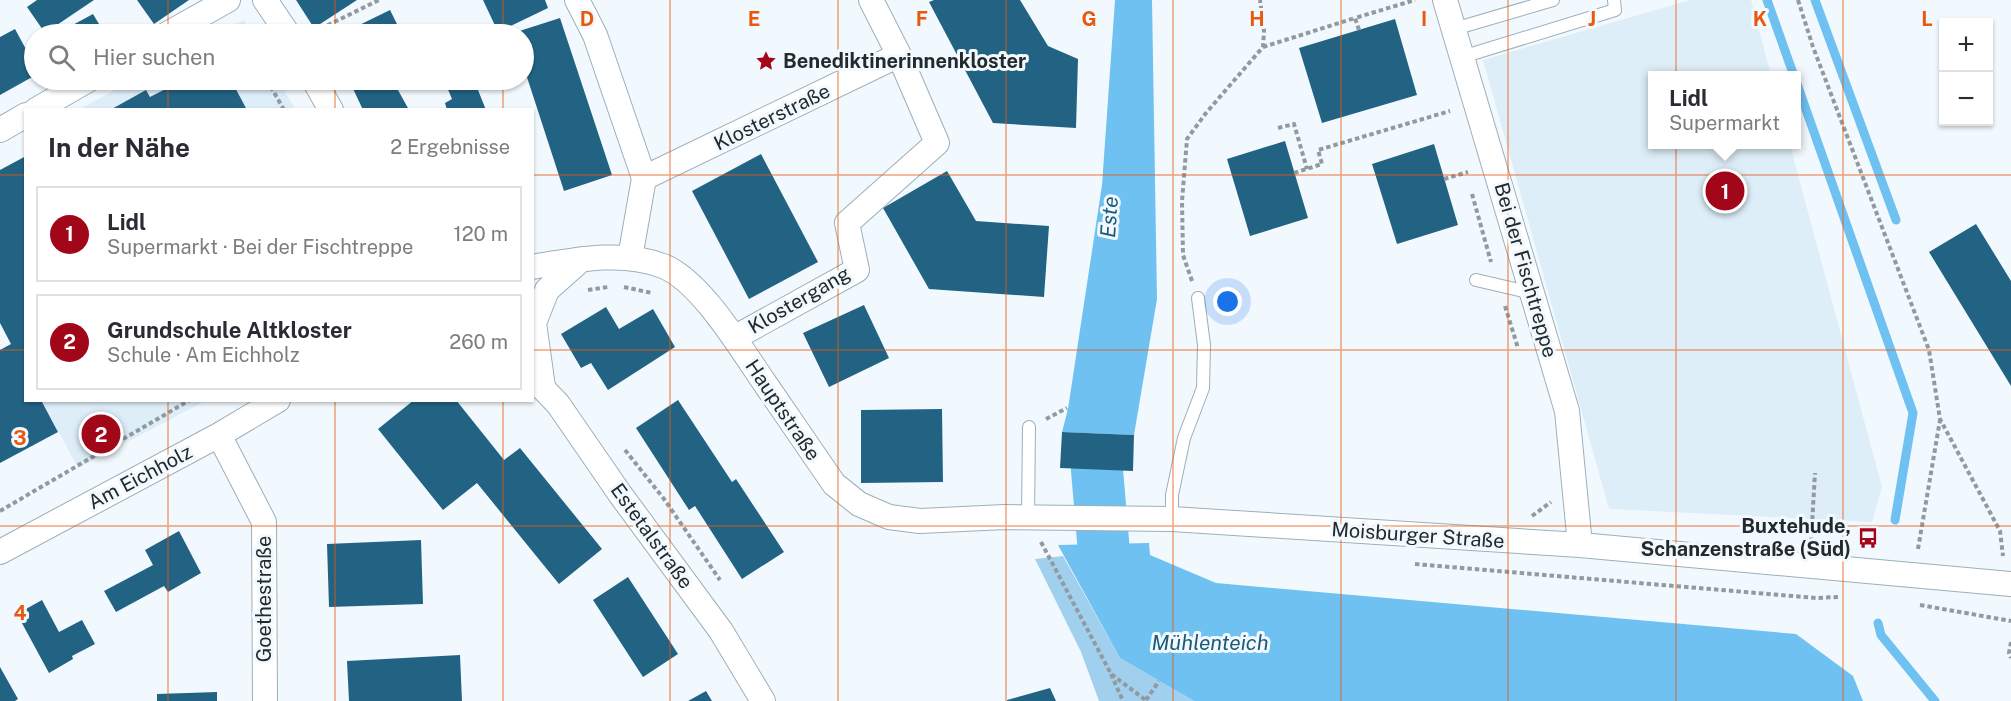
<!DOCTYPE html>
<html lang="de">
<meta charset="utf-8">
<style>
body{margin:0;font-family:"Public Sans",sans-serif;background:#f7f7f7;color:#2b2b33}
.controls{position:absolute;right:18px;top:18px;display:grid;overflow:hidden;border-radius:0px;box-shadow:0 2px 4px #0004}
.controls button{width:54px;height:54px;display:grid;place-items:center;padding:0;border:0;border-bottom:2px solid #e1e1e2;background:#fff;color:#2b2b33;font:30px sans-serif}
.you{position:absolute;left:1228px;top:302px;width:21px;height:21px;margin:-15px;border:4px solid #fff;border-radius:50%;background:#1a73e8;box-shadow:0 0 0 9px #1a73e833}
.badge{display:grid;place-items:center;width:39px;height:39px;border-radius:50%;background:#a20619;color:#fff;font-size:20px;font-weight:700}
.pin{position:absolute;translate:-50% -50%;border:3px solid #fff;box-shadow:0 2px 6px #0006}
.popup{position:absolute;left:1648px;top:71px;width:153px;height:78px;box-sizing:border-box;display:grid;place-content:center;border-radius:0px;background:#fff;filter:drop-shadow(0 2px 4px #0005);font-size:20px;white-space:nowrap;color:#7c7c81}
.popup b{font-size:22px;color:#2b2b33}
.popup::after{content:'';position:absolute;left:50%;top:100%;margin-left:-12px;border:12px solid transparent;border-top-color:#fff}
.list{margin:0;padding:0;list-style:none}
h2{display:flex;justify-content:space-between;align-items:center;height:78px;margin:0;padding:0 24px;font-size:26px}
h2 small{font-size:20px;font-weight:400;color:#7c7c81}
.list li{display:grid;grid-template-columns:39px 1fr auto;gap:18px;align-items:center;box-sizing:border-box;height:96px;margin:0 12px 12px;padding:0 12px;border:2px solid #e1e1e2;border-radius:0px}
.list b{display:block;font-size:22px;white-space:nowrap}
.list p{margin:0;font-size:20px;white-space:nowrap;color:#7c7c81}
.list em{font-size:20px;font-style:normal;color:#7c7c81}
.icon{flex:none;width:33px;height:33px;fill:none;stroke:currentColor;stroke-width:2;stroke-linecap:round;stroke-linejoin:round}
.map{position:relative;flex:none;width:2011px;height:701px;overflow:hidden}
.search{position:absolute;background:#fff;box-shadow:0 2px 4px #0004;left:24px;top:24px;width:510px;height:66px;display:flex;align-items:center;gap:15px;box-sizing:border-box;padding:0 21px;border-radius:33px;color:#7c7c81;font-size:22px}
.panel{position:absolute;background:#fff;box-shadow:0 2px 4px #0004;left:24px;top:108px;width:510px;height:294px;border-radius:0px}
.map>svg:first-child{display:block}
.built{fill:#deeef8}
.green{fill:#a0d0ed}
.water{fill:#6ec1f0}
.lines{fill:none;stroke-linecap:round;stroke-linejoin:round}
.stream{stroke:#6ec1f0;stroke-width:9}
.river{stroke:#6ec1f0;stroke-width:52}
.building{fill:#226384}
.service-casing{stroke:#9cafba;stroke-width:14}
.minor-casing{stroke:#9cafba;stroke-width:26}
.path{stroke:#939a9f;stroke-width:4;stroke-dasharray:4.5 3;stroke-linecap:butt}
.service{stroke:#fff;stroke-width:12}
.minor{stroke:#fff;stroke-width:24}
.grid{fill:none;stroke:#e8590c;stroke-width:1.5;stroke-opacity:0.55}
.labels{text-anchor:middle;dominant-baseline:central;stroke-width:6;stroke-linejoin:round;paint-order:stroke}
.poi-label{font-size:20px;font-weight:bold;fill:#222a2e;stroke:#f2f9fe;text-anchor:start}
.street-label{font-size:20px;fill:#222a2e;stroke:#f2f9fe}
.water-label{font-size:21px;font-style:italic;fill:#1b5a79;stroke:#f2f9fe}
.grid-label{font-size:20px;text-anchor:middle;font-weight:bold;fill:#e8590c;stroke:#f2f9fe;stroke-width:6;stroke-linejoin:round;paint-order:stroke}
</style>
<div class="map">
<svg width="2011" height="701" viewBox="0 0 2011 701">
<rect width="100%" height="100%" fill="#f2f9fe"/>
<path class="built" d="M1690,0H1751L1771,75L1653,76V144L1790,145L1882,487L1872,522L1609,509L1483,60Z
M244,20L252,34H217Z
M133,80H278L295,109L78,110Z
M42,401H205L78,468Z"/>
<path class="green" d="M1063,556L1120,658L1194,701H1099L1081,652L1035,559Z"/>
<path class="water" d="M1115,0H1152L1157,299L1134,435L1062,432L1068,409L1102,185Z
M1149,543L1150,555L1216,583L1796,634L1853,676L1863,701H1194L1120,658L1058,545Z"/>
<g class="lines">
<path class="stream" d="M1767,0L1794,76
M1815,0L1896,220
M1797,84L1913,413L1895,520
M1878,623L1881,635L1935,701"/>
<path class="river" d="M1097,470L1105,564L1147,593"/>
</g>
<path class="building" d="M37,0H94L45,33L27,7Z
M137,0H189L154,24Z
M296,0H357L314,28Z
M483,0H545L548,8L498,32Z
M934,0H1020L1048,46L1078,59L1076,128L993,123L929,2Z
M390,10L402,34H341Z
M93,14L105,34H56Z
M560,18L612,175L564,191L524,68V34H510Z
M1395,19L1417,95L1322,123L1299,48Z
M15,29L34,64V76L0,95V37Z
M183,80H231L247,110H110L146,90L150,97Z
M349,80H399L395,81L398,90L409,110H363Z
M444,80H474L486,110H447L445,103L452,99Z
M1285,141L1308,218L1250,236L1227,159Z
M1434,144L1458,225L1397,244L1372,164Z
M761,154L818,262L749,299L692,191Z
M26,156V400H41L58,432L0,463V350L11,344L0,323V170Z
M947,171L976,221L1049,226L1044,297L929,289L883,208Z
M1976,224L2011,281V386L1929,252Z
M864,305L889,358L829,387L803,333Z
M606,307L619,329L653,309L675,347L608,390L591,363L581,368L561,334Z
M414,400H456L504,460L520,448L602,549L559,584L477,483L443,510L378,429Z
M678,400L732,482L736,479L784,552L742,579L695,506L689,510L636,428Z
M942,409L943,482L861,483V410Z
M1062,432L1134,435L1133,471L1060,468Z
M179,531L201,573L168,592L164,586L116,612L104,591L153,565L145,550Z
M421,540L423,604L329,607L327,544Z
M628,577L678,654L643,677L593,600Z
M42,600L59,632L82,620L95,644L72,656L73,659L49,673L17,614Z
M460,655L462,701H349L347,661Z
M0,667L18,699L15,701H0Z
M1050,688L1056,701H1007V700Z
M706,691L712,701H688Z
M217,692V701H157V694Z"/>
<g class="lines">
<g class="service-casing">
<path id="service" d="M1454,29L1553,0
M1462,57L1615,10L1614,0
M1476,280L1532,293
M1028,518L1029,427
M1172,519V495L1184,438L1203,388L1204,345L1198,298"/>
</g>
<g class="minor-casing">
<path id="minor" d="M265,0L288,34
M577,0L595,35L644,178L630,258
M1445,0L1567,411L1580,545
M167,34L228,0
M314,80L331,110
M36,110L88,80
M0,130L26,115
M644,178L899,55
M532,267C575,260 622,250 663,266C701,281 741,349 764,382C787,416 811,450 834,484L859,504L889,517L920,521L1005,517L1172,519L1580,545L2011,584
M734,338L857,270L847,223L937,143L899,55L871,0
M532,377L558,404L620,494L721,631L763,701
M543,387L534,323L547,290L582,259
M219,435L264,522L265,701
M0,552L219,435L278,400"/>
</g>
<path class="path" d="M1798,0L1813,47L1929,350L1940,419L2000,531L2003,556
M1359,30L1355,18L1415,0
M314,32L379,0
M242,34L254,27
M1263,47L1355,18
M267,80L284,110
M1278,128L1294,124L1307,169
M1294,173L1322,164L1318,150L1450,111
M1444,179L1468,172
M1472,194L1491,262
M1192,281L1183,255L1182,201L1187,139L1206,113L1263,47L1264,31L1260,0
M624,287L652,293
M588,290L608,287
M1505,306L1518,348
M1046,419L1067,408
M625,450L664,499L720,580
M0,511L190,400
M1532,516L1551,502
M1041,542L1111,674L1147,701
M1811,542L1815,473
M1918,549L1940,420
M1415,564L1816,598L1838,597
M1920,605L2011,621
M2011,642L2009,653L2011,658
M1111,674L1123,701
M1146,700L1159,681"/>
<use href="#service" class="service"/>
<use href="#minor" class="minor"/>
</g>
<path class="grid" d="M168,0V34M335,0V34M503,0V34M670,0V701M838,0V701M1006,0V701M1173,0V701M1341,0V701M1508,0V701M1676,0V701M1843,0V701M168,80V110M335,80V110M503,80V110M0,175H26M532,175H2011M0,350H26M532,350H2011M168,400V701M335,400V701M503,400V701M0,526H2011"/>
<defs>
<g id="sight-bare" transform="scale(1.62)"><path d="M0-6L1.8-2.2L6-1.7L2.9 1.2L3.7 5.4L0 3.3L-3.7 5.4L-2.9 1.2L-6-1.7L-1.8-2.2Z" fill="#a20619" stroke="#f2f9fe" stroke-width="2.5" paint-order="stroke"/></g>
<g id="bus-bare" transform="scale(1.62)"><path d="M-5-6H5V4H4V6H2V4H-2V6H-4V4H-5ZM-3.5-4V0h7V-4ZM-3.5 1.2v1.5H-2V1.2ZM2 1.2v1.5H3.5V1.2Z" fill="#a20619" stroke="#f2f9fe" stroke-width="2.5" paint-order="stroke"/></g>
</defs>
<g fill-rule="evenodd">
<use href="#sight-bare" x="766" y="61"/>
<use href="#bus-bare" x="1868" y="538"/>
</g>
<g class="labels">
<g class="poi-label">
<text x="783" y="61">Benediktinerinnenkloster</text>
<text x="1851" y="526" text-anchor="end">Buxtehude,<tspan x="1851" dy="23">Schanzenstraße (Süd)</tspan></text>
</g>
<g class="street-label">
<text transform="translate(772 117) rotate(-26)">Klosterstraße</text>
<text transform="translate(1526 270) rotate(74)">Bei der Fischtreppe</text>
<text transform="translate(799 300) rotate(-30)">Klostergang</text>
<text transform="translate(783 410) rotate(56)">Hauptstraße</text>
<text transform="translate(140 477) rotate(-28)">Am Eichholz</text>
<text transform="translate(1418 535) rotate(4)">Moisburger Straße</text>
<text transform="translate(652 536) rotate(54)">Estetalstraße</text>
<text transform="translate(264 599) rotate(-90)">Goethestraße</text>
</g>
<g class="water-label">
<text transform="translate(1109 217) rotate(-86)">Este</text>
<text x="1210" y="642">Mühlenteich</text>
</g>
</g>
<g class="grid-label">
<text x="587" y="26">D</text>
<text x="754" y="26">E</text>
<text x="922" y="26">F</text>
<text x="1089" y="26">G</text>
<text x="1257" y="26">H</text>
<text x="1424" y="26">I</text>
<text x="1592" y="26">J</text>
<text x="1760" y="26">K</text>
<text x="1927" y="26">L</text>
<text x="20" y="445">3</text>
<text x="20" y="620">4</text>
</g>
</svg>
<div class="controls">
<button>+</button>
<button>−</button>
</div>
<div class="you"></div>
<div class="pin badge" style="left:1725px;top:191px">1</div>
<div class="popup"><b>Lidl</b>Supermarkt</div>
<div class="pin badge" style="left:101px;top:434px">2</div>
<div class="search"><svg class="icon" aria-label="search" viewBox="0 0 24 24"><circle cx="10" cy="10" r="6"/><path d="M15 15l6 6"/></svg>Hier suchen</div>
<section class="panel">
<h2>In der Nähe<small>2 Ergebnisse</small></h2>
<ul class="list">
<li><span class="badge">1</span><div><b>Lidl</b><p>Supermarkt · Bei der Fischtreppe</p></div><em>120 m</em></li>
<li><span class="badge">2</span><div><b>Grundschule Altkloster</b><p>Schule · Am Eichholz</p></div><em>260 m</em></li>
</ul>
</section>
</div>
